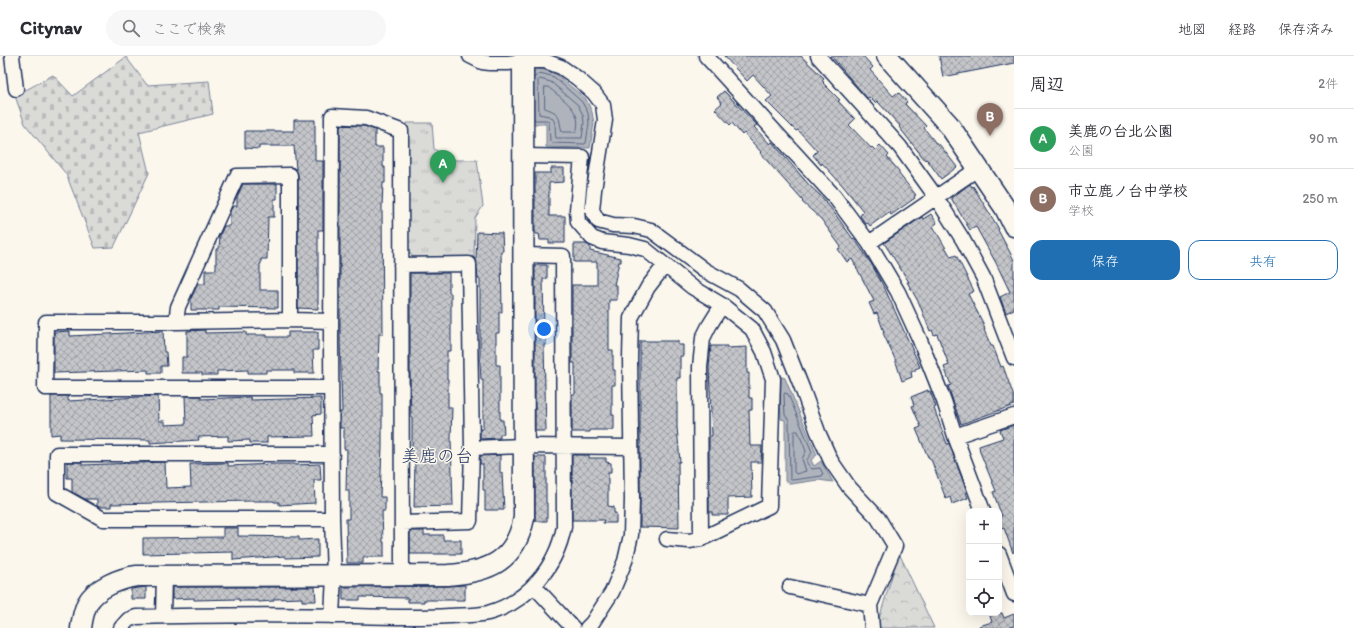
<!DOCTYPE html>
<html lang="ja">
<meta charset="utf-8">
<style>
body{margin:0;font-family:Itim,"Klee One",sans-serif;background:#f7f7f7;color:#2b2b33}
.controls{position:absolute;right:12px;bottom:12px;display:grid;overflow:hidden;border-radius:8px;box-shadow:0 4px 16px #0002}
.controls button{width:36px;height:36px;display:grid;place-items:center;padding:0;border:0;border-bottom:1px solid #e1e1e2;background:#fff;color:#2b2b33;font:20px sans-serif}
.you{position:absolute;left:544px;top:273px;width:14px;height:14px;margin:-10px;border:3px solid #fff;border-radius:50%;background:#1a73e8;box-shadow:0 0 0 6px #1a73e833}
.badge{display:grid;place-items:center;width:26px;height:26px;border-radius:50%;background:#1f6fb2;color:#fff;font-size:13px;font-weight:700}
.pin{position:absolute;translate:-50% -33px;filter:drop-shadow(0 1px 2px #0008)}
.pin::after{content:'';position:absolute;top:21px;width:14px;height:12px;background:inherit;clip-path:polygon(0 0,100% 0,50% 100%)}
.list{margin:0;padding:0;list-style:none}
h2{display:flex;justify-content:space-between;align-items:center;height:52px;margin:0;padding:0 16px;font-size:17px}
h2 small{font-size:13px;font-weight:400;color:#7c7c81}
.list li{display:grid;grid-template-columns:26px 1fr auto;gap:12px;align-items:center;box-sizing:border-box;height:60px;padding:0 16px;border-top:1px solid #e1e1e2}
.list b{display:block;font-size:15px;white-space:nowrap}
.list p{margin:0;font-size:13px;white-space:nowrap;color:#7c7c81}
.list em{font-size:13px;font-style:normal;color:#7c7c81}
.actions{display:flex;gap:8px;padding:12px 16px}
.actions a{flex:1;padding:9px 0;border:1px solid #1f6fb2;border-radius:12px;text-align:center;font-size:14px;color:#1f6fb2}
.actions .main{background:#1f6fb2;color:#fff}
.icon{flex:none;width:22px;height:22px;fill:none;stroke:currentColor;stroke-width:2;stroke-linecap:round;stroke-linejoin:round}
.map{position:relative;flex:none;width:1014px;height:572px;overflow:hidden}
header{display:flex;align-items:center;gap:24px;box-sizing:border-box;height:56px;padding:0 20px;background:#fff;border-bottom:1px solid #e1e1e2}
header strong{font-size:19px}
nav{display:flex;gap:22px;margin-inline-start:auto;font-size:14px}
.search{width:280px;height:36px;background:#f7f7f7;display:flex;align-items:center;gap:10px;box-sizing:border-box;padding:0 14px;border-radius:22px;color:#7c7c81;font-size:15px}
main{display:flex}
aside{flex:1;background:#fff}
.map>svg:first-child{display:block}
.forest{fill:url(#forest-crowns);stroke:#7a849a}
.cemetery{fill:url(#cemetery-stones);stroke:#7a849a}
.park{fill:url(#park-tufts);stroke:#7a849a}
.water{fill:#afb3bb;stroke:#747e96}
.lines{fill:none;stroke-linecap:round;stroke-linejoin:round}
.shore{stroke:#566483;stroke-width:1}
.building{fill:url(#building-cross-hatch);stroke:#1b2f5e}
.street-casing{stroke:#1b2f5e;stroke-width:17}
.secondary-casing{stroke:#1b2f5e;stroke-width:23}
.street{stroke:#fbf7ec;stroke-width:14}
.secondary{stroke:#fbf7ec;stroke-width:20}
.labels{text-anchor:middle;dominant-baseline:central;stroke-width:3;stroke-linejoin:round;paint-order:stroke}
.neighbourhood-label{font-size:18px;fill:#1b2f5e;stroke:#fbf7ec}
</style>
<header>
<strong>Citynav</strong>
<div class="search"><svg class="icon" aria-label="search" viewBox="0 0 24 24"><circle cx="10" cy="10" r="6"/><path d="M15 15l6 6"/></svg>ここで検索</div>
<nav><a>地図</a><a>経路</a><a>保存済み</a></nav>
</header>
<main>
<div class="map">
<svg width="1014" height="572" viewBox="0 0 1014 572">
<defs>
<pattern id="forest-crowns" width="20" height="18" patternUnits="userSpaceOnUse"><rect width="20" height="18" fill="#dadad7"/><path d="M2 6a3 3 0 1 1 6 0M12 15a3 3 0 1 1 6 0" fill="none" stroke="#babbbb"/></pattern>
<pattern id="cemetery-stones" width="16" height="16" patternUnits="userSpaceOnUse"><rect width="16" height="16" fill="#dadad7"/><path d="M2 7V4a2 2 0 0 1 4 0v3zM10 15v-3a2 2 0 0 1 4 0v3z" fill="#babbbb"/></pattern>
<pattern id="park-tufts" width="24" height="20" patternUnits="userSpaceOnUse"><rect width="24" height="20" fill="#dadad7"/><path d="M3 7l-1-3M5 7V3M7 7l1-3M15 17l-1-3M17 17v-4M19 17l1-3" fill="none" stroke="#babbbb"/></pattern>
<pattern id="building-cross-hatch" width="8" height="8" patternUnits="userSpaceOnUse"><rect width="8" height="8" fill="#c3c5c9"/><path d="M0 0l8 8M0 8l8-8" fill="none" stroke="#9ea0a6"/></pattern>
</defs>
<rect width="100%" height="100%" fill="#fbf7ec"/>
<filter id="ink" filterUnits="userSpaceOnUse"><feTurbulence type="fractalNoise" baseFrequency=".025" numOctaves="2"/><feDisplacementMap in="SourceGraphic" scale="8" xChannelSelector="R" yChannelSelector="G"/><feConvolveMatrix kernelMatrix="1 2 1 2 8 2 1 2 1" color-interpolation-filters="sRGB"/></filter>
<g filter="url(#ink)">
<path class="forest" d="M899,497L934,572H880L878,566Z"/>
<path class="cemetery" d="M126,1L147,29L209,25L213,58L139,76L149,117L114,191L95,192L66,118L25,68L15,40L53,19L73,40Z"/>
<path class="park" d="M407,67H432L434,93L452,104H477L483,150L475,162L474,202L413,201L407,194Z"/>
<path class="water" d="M537,13L544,14L556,18L586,43L592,56L594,67L590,92L546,91V68H530L532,17Z
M779,320L785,322L817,399L811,404L814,410L821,405L833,426L818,424L791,428L785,425V364L781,363Z"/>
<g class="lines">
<path class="shore" d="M534,22L539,17L544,18L554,21L582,46L588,57L589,67L586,87L585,88L552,87L550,85L549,66L546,64H535L534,62
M540,23L551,26L578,49L583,59L584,67L582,82H556C554,75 558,64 549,60C546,59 542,59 539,58L538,25Z
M545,31H548C562,43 584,55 576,76H562C558,61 562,58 545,52Z
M785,337L788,338L812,396C809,403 802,404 812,413L820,412L823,418L822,420L792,424L790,423L789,364L785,359L784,339Z
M795,375H798L806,395L802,403L806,415L796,418L794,416V376Z"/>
</g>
<path class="building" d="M724,0H801L824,22L822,24L824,26L823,27L840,44L838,45L855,63L849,69L871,92L872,91L875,94L880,89L889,99L887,101L899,115V118L916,139L914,140L915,142L891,159L889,156L870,170L868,167L866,168L860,160L863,155L843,130L822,107L821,109L813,99L817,95L798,74L796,75L766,45L772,40L753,19L747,25Z
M831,0H863L873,11L870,14L893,40L897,37L898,38L899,37L907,46L905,48L926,70L924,72L938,90L939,88L957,111L941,123L928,105L926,103L925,104L899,71L900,70L877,45L875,47L869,41L867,42Z
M939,0H1014V7L943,21Z
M724,35L757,69L754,71L770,88L772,86L810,130L822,141L826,146L825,147L830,151L853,183L854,182L872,209L885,233L917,304L920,311L915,313V315L911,316L912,321L902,325L895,303L883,277L884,276L877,257L874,258L869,247L874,245L852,203L847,206L838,193L841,191L821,163L802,146L803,145L760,97L761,96L744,77L742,79L732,67L730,69L715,53L722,47L717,41Z
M294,64H315V105H323V174H318V253L298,252V119L296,113L294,90H259V93L245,92V75H294Z
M340,69L364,70L375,74V91H383V111H385V127H383L382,151L383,278H379L378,315H380V337H382V391L380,441H385V455H382L383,486H384V501H363V507H347L346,463H349V435H346L347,393H344V372H340V356H342L340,281Z
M551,112H564V126L549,127V160H565V187H549V184H540L539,178H535V117H551Z
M243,128H277V143H274V161H268L267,203H261V208H260V234H278V252L219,251V254H191V242L198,228H205V214H216V193H219L220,179L224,170H230V155L233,150H237V141Z
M970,128L972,131L973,130L999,173L998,174L1014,204V253L1006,257L1000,241L1010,236L996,207L976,171L970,174L951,142Z
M931,158L937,167L933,170L951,201L956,199L974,235L968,238L983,267L985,273L984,274L991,290H993L1001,311L1003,310L1014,341V349L961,368L948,330L951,329L944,311L949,309L937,278L934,279L932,274L930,275L919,247L907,226H909L884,187L922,161L923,163Z
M477,176L502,177L503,195H501L502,256H499V277H496V309H500V364H503L504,378H500V382L480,383V373H483V324H481L480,306V223H478L476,204Z
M574,188H586L590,190V195L621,202V206H619L614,229H617V244H609V294H613V314H615V329H612V359H614V374H590V376H572V338H575V307H572V229H597V206H574Z
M535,209H547V223H543L544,273H546V289H544L546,375H535Z
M410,217H449V237H451V295H447V323H448V351H452L451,383L453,450L414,451L415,405H410V393H412V361H411L410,316Z
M205,274V277L246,276V279H267V281H288V276H318V294H313L314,317H294V314H266V317H248V314L217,315V319H202V317H182V301H187V275Z
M70,275V280L163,275L164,296H166L167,310H161V317H148V314L54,317V276Z
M640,285H678V289H683V300H680V322H677V371L680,406H678L679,472L640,471Z
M711,290H727V292L747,291V317H749V342H752V354H749L750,390H762L761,406H751L752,441L728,442V459H712V456H709V380H712L709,311Z
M928,334V336L930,335L936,351L934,352L947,388L949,387L967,436L966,437L968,442L952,448L950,441L946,443L932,406L929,401H928L916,373L921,371L912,350L914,349L911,341Z
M51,340H68V345L158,340L159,365H165V369L186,368L185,340H201V343L250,341L251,344L321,342V358L313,359L314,380L267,381V387H250V384L228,385V380L198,381L199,384L150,387V384L60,383V378L51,379Z
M1014,369V496L1013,497L1004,472L1001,473L999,467V461L1002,460L993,436L996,435L980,396L979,390L1003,382L1000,374Z
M500,399V417H502L504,454H485V434H483V408H480V400Z
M572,399H589V402H606V406L611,407V417H608V450L614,451V457H616V467H603L604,464H572Z
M535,401H546V447H547V465H535Z
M67,406H82V409L165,406L166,432L191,431L190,408L228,407V410L274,408H295V409L320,408L321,424H314L315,447L279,449V446H274V445H251L111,448V451H99L97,450V443H85L72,436V422H67Z
M223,472H238V480L299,481V484L318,483V501L286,502L285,500L233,504V496L143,498V482L223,481Z
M410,475H424V479H443V484H461V498H410Z
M465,529V544H424V546H408V542L360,541V544H343V531L448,530Z
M146,531V543H131V533Z
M172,531H315L316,545H302V542L274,543V545L259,546V545H239V543L194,544V542L172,543Z
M989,557H1002L1004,562L1014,558V570L1007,572H979V570L992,566Z"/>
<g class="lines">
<g class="street-casing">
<path id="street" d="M12,0L16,33
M470,0L482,6L490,7H508L523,5H545L561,11L577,22L594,37L603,49L605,64L594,134L592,154L598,165L613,169L634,170L651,174L706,215L739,233L765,255L783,284L802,332L818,376L831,405L849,431L878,462L895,490L870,549L872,572
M706,0L834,140L869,187L898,236L919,282L944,345L955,380L983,455
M818,0L900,91L936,141L963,184L983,221L1014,302
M524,100L582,101L577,154L578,166L592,182L602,186L629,189L645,193L692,231L722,249L752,273L764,296L773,323L769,450L701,483L689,485L667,483
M869,187L979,112
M401,209L469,208L472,392L470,465L402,467
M331,265L290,264L176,266H46L45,332H331
M176,266L178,251L237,120L290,119V264
M955,380L1014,360
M472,392L524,390L631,391
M332,463H103L57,437V398H332
M701,483L700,311L703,282L709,270L722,249
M999,498L1014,538
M534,530L573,572
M790,531L870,549
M163,560L164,520
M332,560L334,520L332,463L331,287L332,60L366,62L401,75L402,519
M121,572L128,564L136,561C209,559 282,559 354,560C386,561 417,562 449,560C461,559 475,560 488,557C528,546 556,511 564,471L563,200L523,199
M587,572L592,567L612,536L625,505L631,479L632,444L630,302L631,262L648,231L665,209"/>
</g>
<g class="secondary-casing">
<path id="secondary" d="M887,0L949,69L1005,152L1014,170
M81,572C82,564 84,555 87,548C95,532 121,522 137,520L448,519C490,516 515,505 524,462L523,5"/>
</g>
<use href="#street" class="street"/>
<use href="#secondary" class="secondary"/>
</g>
</g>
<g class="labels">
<g class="neighbourhood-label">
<text x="437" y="400">美鹿の台</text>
</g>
</g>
</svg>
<div class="controls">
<button>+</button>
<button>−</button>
<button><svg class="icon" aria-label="locate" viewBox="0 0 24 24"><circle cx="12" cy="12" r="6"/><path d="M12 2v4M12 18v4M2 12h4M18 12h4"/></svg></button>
</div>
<div class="you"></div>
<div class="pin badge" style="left:443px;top:127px;background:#2e9e5b">A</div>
<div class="pin badge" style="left:990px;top:80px;background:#8d6e63">B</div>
</div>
<aside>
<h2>周辺<small>2件</small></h2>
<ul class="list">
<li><span class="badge" style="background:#2e9e5b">A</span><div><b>美鹿の台北公園</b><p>公園</p></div><em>90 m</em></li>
<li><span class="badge" style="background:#8d6e63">B</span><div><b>市立鹿ノ台中学校</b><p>学校</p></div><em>250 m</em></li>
</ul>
<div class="actions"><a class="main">保存</a><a>共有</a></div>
</aside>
</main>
